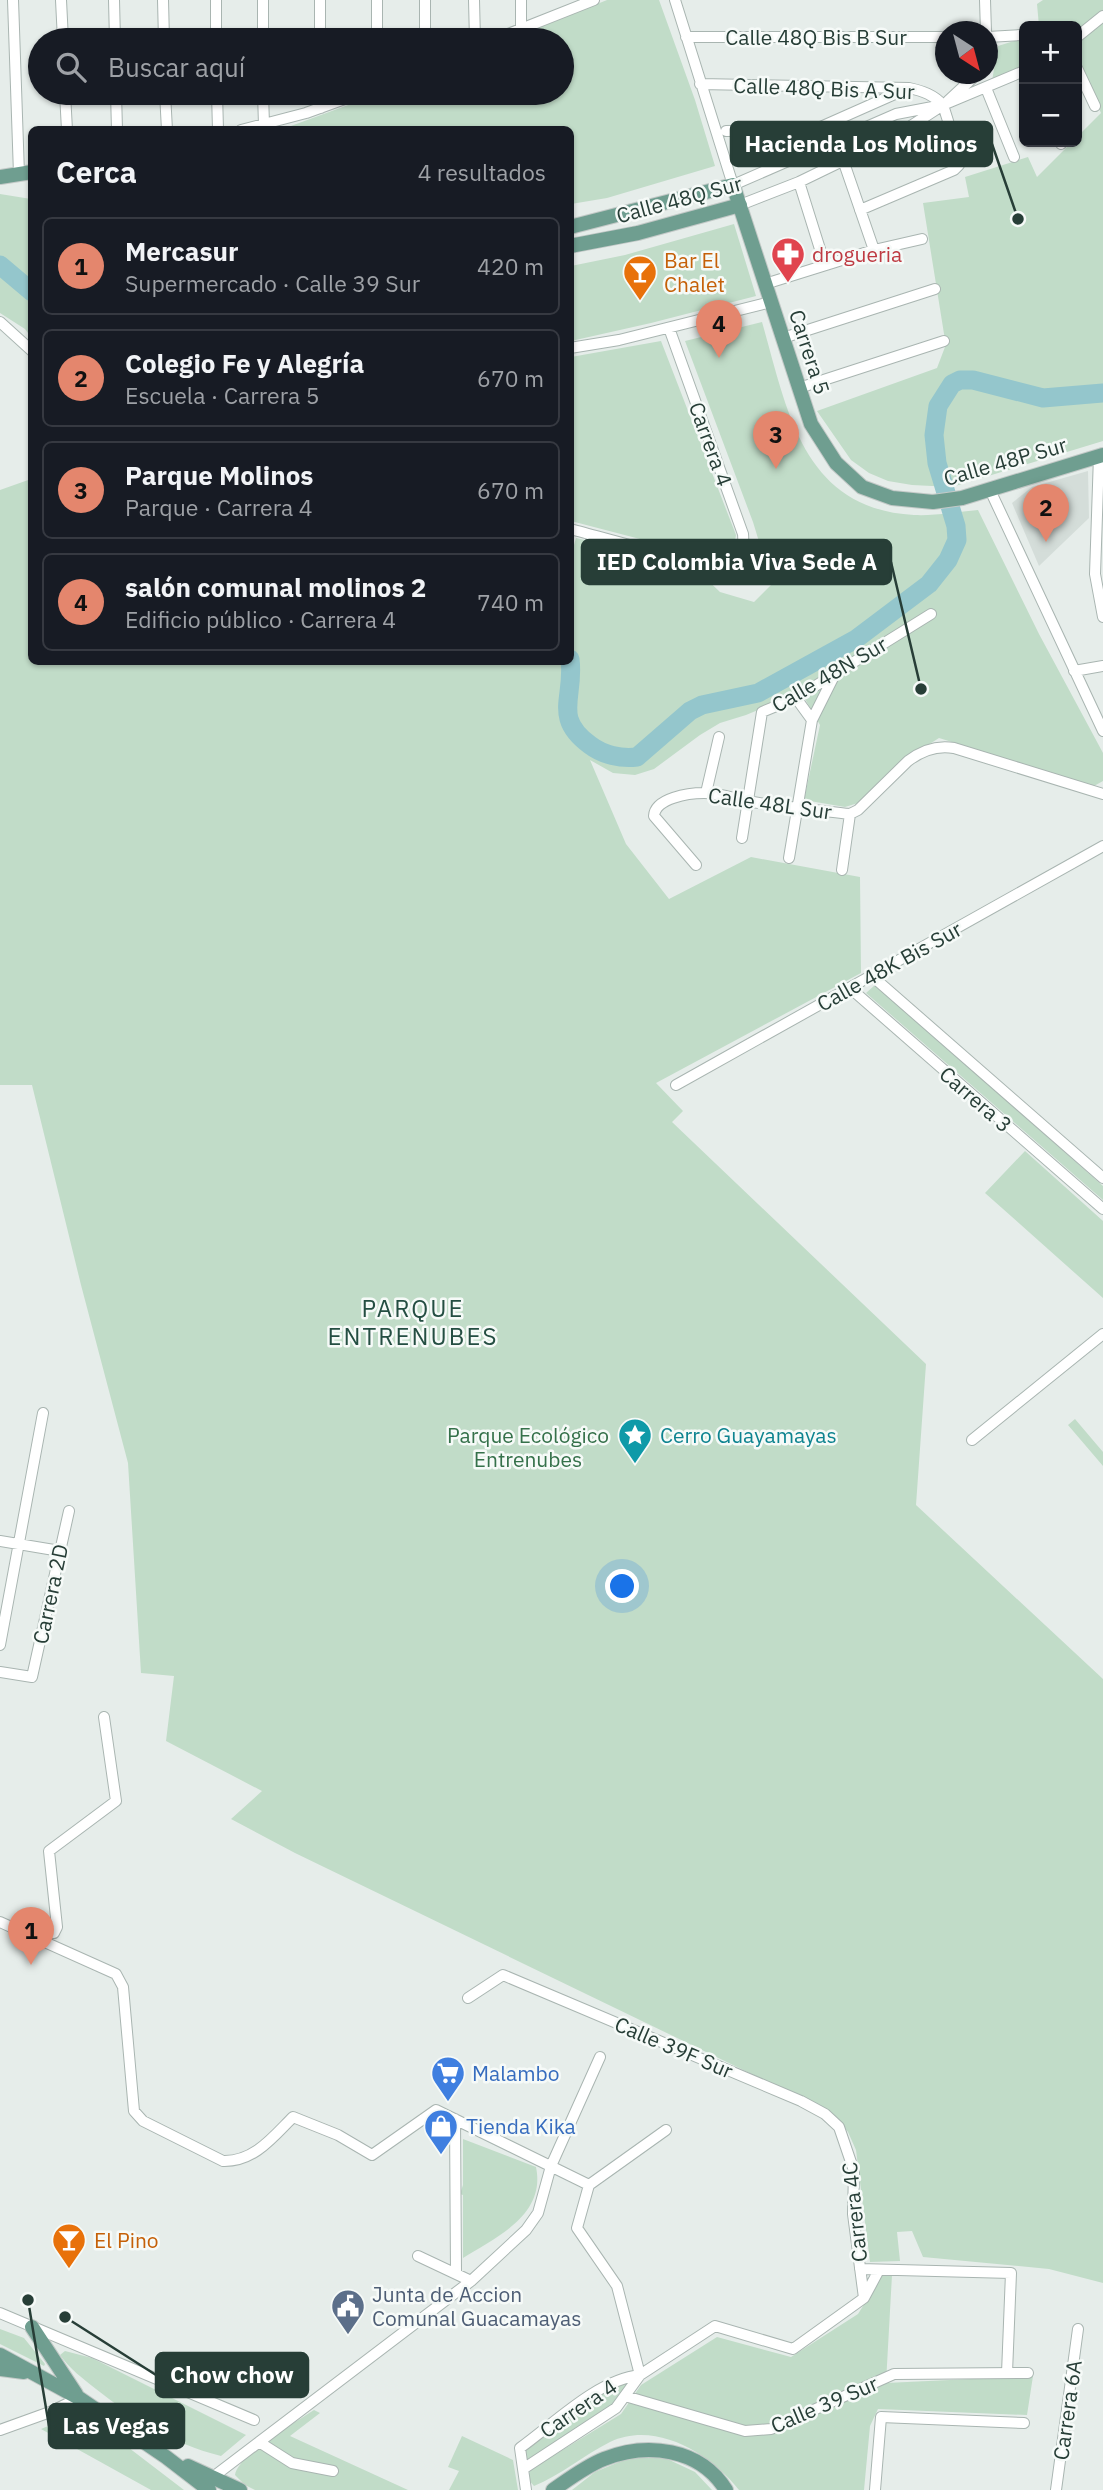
<!DOCTYPE html>
<html lang="es">
<meta charset="utf-8">
<style>
body{margin:0;font-family:"IBM Plex Sans",sans-serif;background:#242831;color:#f1f3f6}
.controls{position:absolute;right:21px;top:21px;display:grid;overflow:hidden;border-radius:10px;box-shadow:0 2px 5px #0004}
.controls button{width:63px;height:63px;display:grid;place-items:center;padding:0;border:0;border-bottom:2px solid #363941;background:#171b24;color:#f1f3f6;font:35px sans-serif}
.compass{position:absolute;left:935px;top:21px;width:63px;height:63px;border-radius:50%;background:#171b24;box-shadow:0 2px 5px #0004;rotate:144deg}
.you{position:absolute;left:623px;top:1587px;width:24px;height:24px;margin:-18px;border:5px solid #fff;border-radius:50%;background:#1a73e8;box-shadow:0 0 0 10px #1a73e833}
.badge{display:grid;place-items:center;width:46px;height:46px;border-radius:50%;background:#e4866d;color:#111;font-size:23px;font-weight:700}
.pin{position:absolute;translate:-50% -58px;filter:drop-shadow(0 2px 4px #0008)}
.pin::after{content:'';position:absolute;top:37px;width:24px;height:21px;background:inherit;clip-path:polygon(0 0,100% 0,50% 100%)}
.list{margin:0;padding:0;list-style:none}
h2{display:flex;justify-content:space-between;align-items:center;height:91px;margin:0;padding:0 28px;font-size:30px}
h2 small{font-size:23px;font-weight:400;color:#9ea1a6}
.list li{display:grid;grid-template-columns:46px 1fr auto;gap:21px;align-items:center;box-sizing:border-box;height:98px;margin:0 14px 14px;padding:0 14px;border:2px solid #363941;border-radius:10px}
.list b{display:block;font-size:26px;white-space:nowrap}
.list p{margin:0;font-size:23px;white-space:nowrap;color:#9ea1a6}
.list em{font-size:23px;font-style:normal;color:#9ea1a6}
.icon{flex:none;width:38px;height:38px;fill:none;stroke:currentColor;stroke-width:2;stroke-linecap:round;stroke-linejoin:round}
.map{position:relative;flex:none;width:1103px;height:2490px;overflow:hidden}
.search{position:absolute;background:#171b24;box-shadow:0 2px 5px #0004;left:28px;top:28px;width:546px;height:77px;display:flex;align-items:center;gap:18px;box-sizing:border-box;padding:0 24px;border-radius:38px;color:#9ea1a6;font-size:26px}
.panel{position:absolute;background:#171b24;box-shadow:0 2px 5px #0004;left:28px;top:126px;width:546px;height:539px;border-radius:10px}
.map>svg:first-child{display:block}
.built{fill:#d4ddd9}
.green{fill:#c1dcc8}
.lines{fill:none;stroke-linecap:round;stroke-linejoin:round}
.river{stroke:#94c6cc;stroke-width:19}
.minor-casing{stroke:#a9b5b1;stroke-width:12}
.major-casing{stroke:#c3c9c7;stroke-width:16}
.minor{stroke:#fff;stroke-width:10}
.major{stroke:#6f9e90;stroke-width:14}
.labels{text-anchor:middle;dominant-baseline:central;stroke-width:5;stroke-linejoin:round;paint-order:stroke}
.street-label{font-size:21px;fill:#273e37;stroke:#f6faf8}
.health-label{font-size:21px;fill:#be3a42;stroke:#f6faf8;text-anchor:start}
.food-label{font-size:21px;fill:#c56008;stroke:#f6faf8;text-anchor:start}
.park-label{font-size:21px;fill:#35714a;stroke:#f6faf8}
.culture-label{font-size:21px;fill:#0d838f;stroke:#f6faf8;text-anchor:start}
.shop-label{font-size:21px;fill:#366cbe;stroke:#f6faf8;text-anchor:start}
.service-label{font-size:21px;fill:#4e5e75;stroke:#f6faf8;text-anchor:start}
.quarter-label{font-size:24px;letter-spacing:2px;fill:#244e42;stroke:#f6faf8}
.leader{fill:none;stroke:#273e37;stroke-width:2.5}
.callout-dot{fill:#273e37;stroke:#f6faf8;stroke-width:2.5}
.callout{fill:#273e37;stroke:#273e37;stroke-width:2.5}
.callout-label{font-size:23px;text-anchor:middle;font-weight:bold;fill:#fff}
</style>
<div class="map">
<svg width="1103" height="2490" viewBox="0 0 1103 2490">
<rect width="100%" height="100%" fill="#e6edea"/>
<path class="built" d="M1088,471L1089,518L1039,566L1012,503L1032,487Z"/>
<path class="green" d="M607,0H659L695,100L715,166L607,198L571,204L570,130H280L381,93H562V40H509Z
M1043,0H1103V441L952,487L912,485L888,481L869,473L851,460L817,411L937,368L945,347V340L923,203L969,197L965,177L1028,157L1037,177L1072,142H1077V137L1101,113L1077,62V26H1039L1037,4Z
M1024,38V64L992,81L998,46Z
M0,194L31,199V337L25,329L0,313Z
M734,224L756,296L651,323L571,341V266L625,255Z
M762,322C787,409 802,509 914,515C935,516 957,512 978,510L1039,634L1103,753V781L1094,786L939,738L914,754L858,803L845,807L804,800L820,725L801,692L746,715L720,723L700,735L654,769L635,775L613,773L590,760L626,844L669,899L751,857L860,877L861,973L656,1083L683,1111L672,1122L926,1364L916,1505L1103,1679V2283L1049,2269L923,2257L912,2231L897,2232L900,2261L870,2262L856,2150L848,2132L832,2113L295,1853L231,1819L262,1791L166,1741L174,1676L141,1673L128,1463L81,1285L32,1085H0V490L31,479L32,662H570V544L574,545L576,538L621,548L620,556L661,567L664,560L696,569L720,592L754,602L772,584L753,522L685,341Z
M661,341L736,535C734,553 721,556 705,556L571,521V357Z
M875,985L1103,1186V1200L866,993Z
M1025,1151L1103,1221V1298L985,1193Z
M1075,1419L1103,1452V1466L1068,1425Z
M463,2139L536,2167C546,2215 497,2237 463,2258V2195L460,2194L463,2185Z
M892,2275L886,2383L1033,2376L1027,2415L878,2409L870,2426L864,2490H739C711,2454 656,2420 610,2442C584,2455 561,2475 534,2486L528,2479L530,2470L621,2414L641,2385L717,2337L791,2357L858,2314L882,2276Z
M0,2329L24,2338L45,2364L44,2366L0,2344Z
M65,2351L92,2358L246,2435L221,2456C173,2444 134,2419 96,2389C82,2378 70,2369 60,2355Z
M629,2382L612,2404L525,2462L526,2448L598,2395Z
M314,2410L320,2413L290,2436L408,2490H255L245,2485L235,2475C237,2456 296,2422 314,2410Z
M82,2412L184,2490H151L41,2429Z
M462,2436L513,2460L518,2490H449L459,2471L448,2467Z
M661,2456L695,2472L712,2490H572L595,2472L631,2457Z"/>
<g class="lines">
<path class="river" d="M0,265L32,292
M570,659C575,698 552,717 590,745C603,755 621,759 637,757L690,711L702,705L758,693L856,639L929,584L948,560L957,540L956,526L937,463L934,435L938,406L952,384L960,380H973L1043,398L1103,393"/>
<g class="minor-casing">
<path id="minor" d="M13,0L19,174
M61,0L63,40
M114,0L115,40
M163,0L164,40
M216,0V40
M263,0V40
M320,0V40
M377,0V40
M425,0V40
M474,0L475,40
M675,0L733,185L896,114L943,105
M985,0L986,32
M521,29V0
M686,37H946
M988,37L1021,35
M1077,37L1103,16
M493,40L594,0
M1077,68L1095,106
M700,84L909,88C923,91 934,95 943,105L960,159L959,165L954,170L860,210
M986,88L1014,157
M65,93L67,130
M116,93L117,130
M165,93L167,130
M217,93L218,130
M263,93L264,125
M321,93V108
M948,101L977,74
M241,130L306,113L361,93
M726,131L816,129L904,90
M1060,142L1061,144
M843,160L874,250
M799,182L825,265
M740,205L799,182L900,133L943,105L1024,71
M765,284L874,250L922,239
M0,322L32,351
M783,338L935,289
M570,348L619,340L771,302
M799,388L944,341
M1099,456L1095,574L1103,617
M990,490L1103,731
M570,529C599,536 709,570 731,562C743,557 744,545 743,534L669,328
M1074,671L1103,666
M812,720L834,676
M706,793L719,737
M742,838L762,712L796,698L931,614
M789,858L812,720L796,698
M696,865L654,816C655,798 689,793 704,793C718,793 733,798 747,801C781,807 815,810 850,814L858,810L908,761C921,751 937,745 954,748L1103,794
M842,870L850,814
M872,976L1103,1178
M850,988L1103,1209
M676,1085L1103,846
M972,1440L1103,1334
M0,1541L60,1551
M0,1645L43,1413
M0,1672L32,1677L69,1511
M0,1922L116,1974L123,1987L134,2111L143,2121L223,2161C254,2162 273,2137 293,2117L338,2135L372,2155L436,2110L589,2185
M26,1934L30,1929L54,1933L57,1927L49,1851L116,1801L104,1717
M468,1998L503,1975L801,2101L825,2114L839,2127L854,2171L853,2214L864,2298
M455,2119L456,2273
M589,2185L666,2130
M418,2256L471,2281
M860,2269L1011,2273L1007,2373
M0,2313L254,2420
M625,2396L745,2431L771,2429L894,2374L1028,2373
M0,2430L50,2412L79,2398
M259,2442L292,2463L333,2471
M523,2469L616,2408L640,2375L715,2326L793,2349L864,2298L879,2270
M213,2477L471,2281L526,2230L538,2213L551,2166L600,2057
M526,2490L520,2448C555,2423 597,2380 640,2375L617,2286L577,2228L589,2185
M875,2490L881,2417L1024,2423
M1056,2490L1078,2329"/>
</g>
<g class="major-casing">
<path id="major" d="M0,177L32,172
M570,227L733,185L811,424L836,463L862,487L892,498L933,502L962,498L1103,455
M570,246L638,233L740,205
M32,2327L76,2394
M0,2355L79,2398L166,2457L209,2490
M0,2369L24,2372
M188,2466L240,2490
M553,2490C569,2479 586,2466 604,2459C647,2442 700,2448 726,2490"/>
</g>
<use href="#minor" class="minor"/>
<use href="#major" class="major"/>
</g>
<defs>
<g id="pharmacy-pin" transform="scale(1.75)"><path d="M0 17L-7.5 6A9.5 9.5 0 1 1 7.5 6Z" fill="#e0444e" stroke="#f6faf8"/><path d="M-2-6h4v4h4v4h-4v4h-4v-4h-4v-4h4Z" fill="#fff"/></g>
<g id="bar-pin" transform="scale(1.75)"><path d="M0 17L-7.5 6A9.5 9.5 0 1 1 7.5 6Z" fill="#e8710a" stroke="#f6faf8"/><path d="M-6-5H6L.8 .8V4.5H3.5V6h-7V4.5H-.8V.8Z" fill="#fff"/></g>
<g id="sight-pin" transform="scale(1.75)"><path d="M0 17L-7.5 6A9.5 9.5 0 1 1 7.5 6Z" fill="#0f9aa8" stroke="#f6faf8"/><path d="M0-6L1.8-2.2L6-1.7L2.9 1.2L3.7 5.4L0 3.3L-3.7 5.4L-2.9 1.2L-6-1.7L-1.8-2.2Z" fill="#fff"/></g>
<g id="supermarket-pin" transform="scale(1.75)"><path d="M0 17L-7.5 6A9.5 9.5 0 1 1 7.5 6Z" fill="#3f7fe0" stroke="#f6faf8"/><path d="M-6-5.5h2.5l.6 2H6L4.5 2H-2.5L-4.4-4H-6ZM-1.5 3.2a1.3 1.3 0 1 0 .1 0ZM3 3.2a1.3 1.3 0 1 0 .1 0Z" fill="#fff"/></g>
<g id="shop-pin" transform="scale(1.75)"><path d="M0 17L-7.5 6A9.5 9.5 0 1 1 7.5 6Z" fill="#3f7fe0" stroke="#f6faf8"/><path d="M-5-2.5h2.3a2.7 3.5 0 0 1 5.4 0H5L5.5 6h-11ZM-1.5-2.5h3a1.5 2.3 0 0 0-3 0Z" fill="#fff"/></g>
<g id="civic-pin" transform="scale(1.75)"><path d="M0 17L-7.5 6A9.5 9.5 0 1 1 7.5 6Z" fill="#5c6f8a" stroke="#f6faf8"/><path d="M-.6-6.5H3V-4.5H.6V-3L4-1V1h2V6H-6V1h2V-1L-.6-3ZM-1.2 2.5V6h2.4V2.5Z" fill="#fff"/></g>
</defs>
<g fill-rule="evenodd">
<use href="#pharmacy-pin" x="788" y="254"/>
<use href="#bar-pin" x="640" y="272"/>
<use href="#sight-pin" x="635" y="1435"/>
<use href="#supermarket-pin" x="448" y="2073"/>
<use href="#shop-pin" x="441" y="2126"/>
<use href="#bar-pin" x="69" y="2240"/>
<use href="#civic-pin" x="348" y="2306"/>
</g>
<g class="labels">
<g class="street-label">
<text x="816" y="37">Calle 48Q Bis B Sur</text>
<text transform="translate(824 88) rotate(2)">Calle 48Q Bis A Sur</text>
<text transform="translate(679 199) rotate(-15)">Calle 48Q Sur</text>
<text transform="translate(810 352) rotate(72)">Carrera 5</text>
<text transform="translate(711 444) rotate(70)">Carrera 4</text>
<text transform="translate(1005 461) rotate(-16)">Calle 48P Sur</text>
<text transform="translate(829 674) rotate(-30)">Calle 48N Sur</text>
<text transform="translate(770 803) rotate(8)">Calle 48L Sur</text>
<text transform="translate(889 966) rotate(-29)">Calle 48K Bis Sur</text>
<text transform="translate(976 1099) rotate(41)">Carrera 3</text>
<text transform="translate(50 1594) rotate(-78)">Carrera 2D</text>
<text transform="translate(674 2047) rotate(23)">Calle 39F Sur</text>
<text transform="translate(854 2212) rotate(-96)">Carrera 4C</text>
<text transform="translate(824 2404) rotate(-23)">Calle 39 Sur</text>
<text transform="translate(578 2408) rotate(-34)">Carrera 4</text>
<text transform="translate(1067 2410) rotate(-82)">Carrera 6A</text>
</g>
<g class="health-label">
<text x="812" y="254">drogueria</text>
</g>
<g class="food-label">
<text x="664" y="260">Bar El<tspan x="664" dy="24">Chalet</tspan></text>
<text x="94" y="2240">El Pino</text>
</g>
<g class="park-label">
<text x="528" y="1435">Parque Ecológico<tspan x="528" dy="24">Entrenubes</tspan></text>
</g>
<g class="culture-label">
<text x="660" y="1435">Cerro Guayamayas</text>
</g>
<g class="shop-label">
<text x="472" y="2073">Malambo</text>
<text x="466" y="2126">Tienda Kika</text>
</g>
<g class="service-label">
<text x="372" y="2294">Junta de Accion<tspan x="372" dy="24">Comunal Guacamayas</tspan></text>
</g>
<g class="quarter-label">
<text x="413" y="1308">PARQUE<tspan x="413" dy="28">ENTRENUBES</tspan></text>
</g>
</g>
<path class="leader" d="M1018 219L992 144M921 689L891 562M65 2317L156 2375M28 2300L49 2426"/>
<g class="callout-dot">
<circle cx="1018" cy="219" r="7"/>
<circle cx="921" cy="689" r="7"/>
<circle cx="65" cy="2317" r="7"/>
<circle cx="28" cy="2300" r="7"/>
</g>
<g class="callout">
<rect x="731" y="122" width="261" height="44" rx="7"/>
<rect x="582" y="540" width="309" height="44" rx="7"/>
<rect x="156" y="2353" width="152" height="44" rx="7"/>
<rect x="49" y="2404" width="135" height="44" rx="7"/>
</g>
<g class="callout-label">
<text x="861" y="152">Hacienda Los Molinos</text>
<text x="737" y="570">IED Colombia Viva Sede A</text>
<text x="232" y="2383">Chow chow</text>
<text x="116" y="2434">Las Vegas</text>
</g>
</svg>
<div class="controls">
<button>+</button>
<button>−</button>
</div>
<svg class="compass" viewBox="-18 -18 36 36"><path d="M0-13l5 13h-10z" fill="#e53935"/><path d="M0 13l5-13h-10z" fill="#9ea1a6"/></svg>
<div class="you"></div>
<div class="pin badge" style="left:31px;top:1965px">1</div>
<div class="pin badge" style="left:1046px;top:542px">2</div>
<div class="pin badge" style="left:776px;top:469px">3</div>
<div class="pin badge" style="left:719px;top:358px">4</div>
<div class="search"><svg class="icon" aria-label="search" viewBox="0 0 24 24"><circle cx="10" cy="10" r="6"/><path d="M15 15l6 6"/></svg>Buscar aquí</div>
<section class="panel">
<h2>Cerca<small>4 resultados</small></h2>
<ul class="list">
<li><span class="badge">1</span><div><b>Mercasur</b><p>Supermercado · Calle 39 Sur</p></div><em>420 m</em></li>
<li><span class="badge">2</span><div><b>Colegio Fe y Alegría</b><p>Escuela · Carrera 5</p></div><em>670 m</em></li>
<li><span class="badge">3</span><div><b>Parque Molinos</b><p>Parque · Carrera 4</p></div><em>670 m</em></li>
<li><span class="badge">4</span><div><b>salón comunal molinos 2</b><p>Edificio público · Carrera 4</p></div><em>740 m</em></li>
</ul>
</section>
</div>
